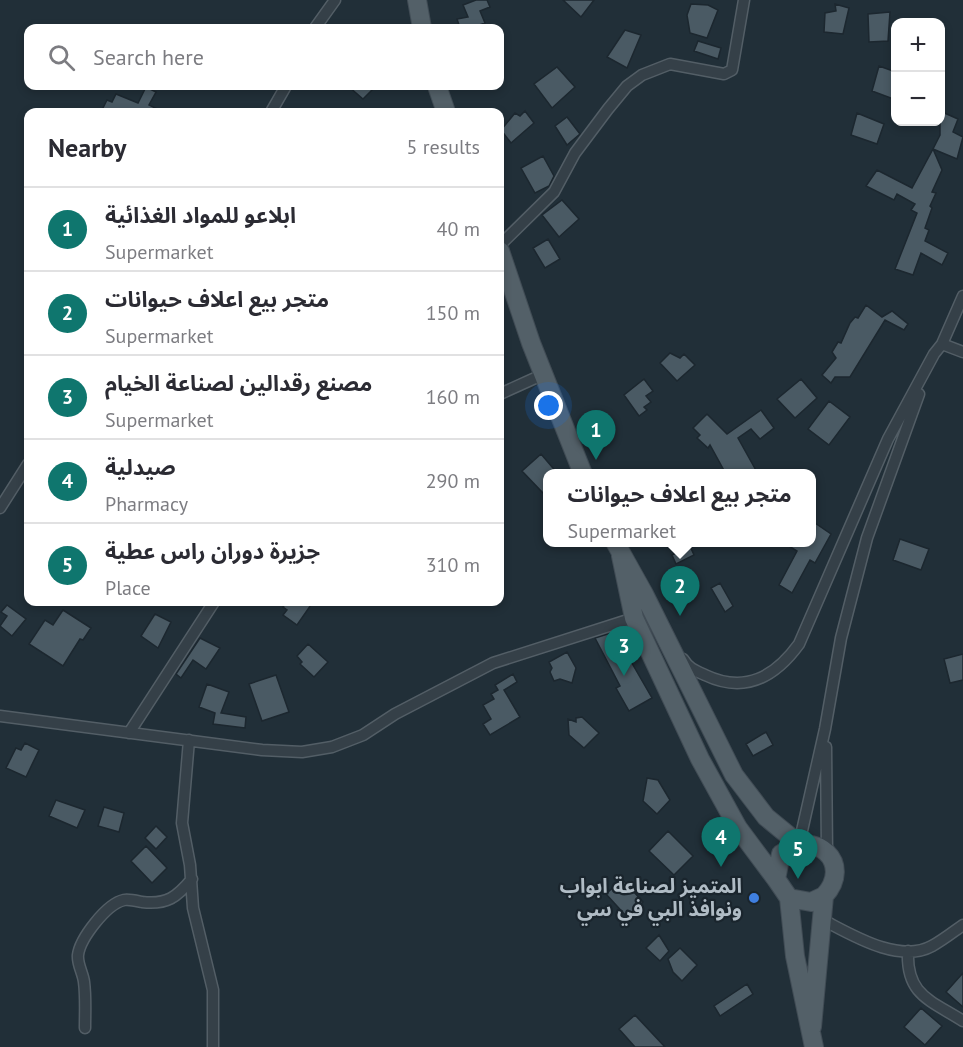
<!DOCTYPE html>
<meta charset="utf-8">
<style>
body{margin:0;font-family:"PT Sans","Noto Sans Arabic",sans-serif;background:#f7f7f7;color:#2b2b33}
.controls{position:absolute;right:18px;top:18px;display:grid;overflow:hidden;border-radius:12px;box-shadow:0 3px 9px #0003}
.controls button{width:54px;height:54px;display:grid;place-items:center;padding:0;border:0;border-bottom:2px solid #e1e1e2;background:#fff;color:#2b2b33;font:30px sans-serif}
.you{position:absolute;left:549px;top:406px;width:21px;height:21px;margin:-15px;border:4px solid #fff;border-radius:50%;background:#1a73e8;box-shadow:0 0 0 9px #1a73e833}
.badge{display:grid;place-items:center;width:39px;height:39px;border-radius:50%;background:#0f766e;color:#fff;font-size:20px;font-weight:700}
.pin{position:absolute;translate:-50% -50px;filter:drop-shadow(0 2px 3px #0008)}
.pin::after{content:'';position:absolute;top:32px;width:21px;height:18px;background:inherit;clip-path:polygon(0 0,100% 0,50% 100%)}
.popup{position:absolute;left:543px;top:469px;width:273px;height:78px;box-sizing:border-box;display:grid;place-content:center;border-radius:12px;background:#fff;filter:drop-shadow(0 2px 4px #0005);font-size:20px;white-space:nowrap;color:#7c7c81}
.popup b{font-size:22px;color:#2b2b33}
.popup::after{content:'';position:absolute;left:50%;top:100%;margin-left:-12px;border:12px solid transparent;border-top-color:#fff}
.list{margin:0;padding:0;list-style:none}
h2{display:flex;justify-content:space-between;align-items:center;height:78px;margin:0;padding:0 24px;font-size:26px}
h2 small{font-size:20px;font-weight:400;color:#7c7c81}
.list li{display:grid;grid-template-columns:39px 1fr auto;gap:18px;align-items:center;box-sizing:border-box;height:84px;padding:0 24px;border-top:2px solid #e1e1e2}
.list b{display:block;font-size:22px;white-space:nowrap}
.list p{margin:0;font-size:20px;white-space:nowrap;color:#7c7c81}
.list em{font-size:20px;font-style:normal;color:#7c7c81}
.icon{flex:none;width:33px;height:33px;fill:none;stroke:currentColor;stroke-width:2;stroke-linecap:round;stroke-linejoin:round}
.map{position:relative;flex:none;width:963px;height:1047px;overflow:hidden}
.search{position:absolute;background:#fff;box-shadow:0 3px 9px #0003;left:24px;top:24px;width:480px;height:66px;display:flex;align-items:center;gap:15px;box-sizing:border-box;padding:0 21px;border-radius:12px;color:#7c7c81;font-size:22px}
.panel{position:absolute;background:#fff;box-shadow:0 3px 9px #0003;left:24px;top:108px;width:480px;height:498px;border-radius:12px}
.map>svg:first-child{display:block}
.building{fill:#4a5a64;stroke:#1c272f;stroke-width:1.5}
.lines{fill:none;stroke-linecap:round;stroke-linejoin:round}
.minor-casing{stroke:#535e66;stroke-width:13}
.primary-casing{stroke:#414c55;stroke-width:20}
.minor{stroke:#354048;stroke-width:10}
.primary{stroke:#536068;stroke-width:18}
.shop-dot{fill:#3f7fe0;stroke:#1a252d;stroke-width:2}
.labels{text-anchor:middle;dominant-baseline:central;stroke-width:4.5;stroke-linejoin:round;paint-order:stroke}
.poi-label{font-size:20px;font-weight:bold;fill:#b0bcc5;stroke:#1a252d;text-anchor:end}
</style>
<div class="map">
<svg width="963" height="1047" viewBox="0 0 963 1047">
<rect width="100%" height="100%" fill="#212f38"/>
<path class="building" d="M476,0H487L490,7L480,11L485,23L471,28H460L457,19L468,17L463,5Z
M563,0H594L581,17Z
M691,4L708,5L718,10L707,38L690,33L687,15Z
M835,4L849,8L843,34L824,32L825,13L836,11Z
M890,12L888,41L869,42L868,14Z
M625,30L641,35L627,68L607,57Z
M698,41L721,48L718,59L694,51Z
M879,66L896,72V100L872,91Z
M557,67L575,87L552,108L534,84Z
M348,86H376L363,99Z
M146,87L156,92L149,105L163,112H111L103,108L107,100L112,102L116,94L138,103Z
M525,111L534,123L511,143L501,130L515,113L520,116Z
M940,111L958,119L953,132L963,137L957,159L933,149L940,135Z
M857,113L884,124L877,144L851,135Z
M567,117L580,134L567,145L555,126Z
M933,149L942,170L932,192L936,193L930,206L932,208L925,228L929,230L925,241L948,253L942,265L921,253L913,275L895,269L917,213L911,210L915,204L897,194L894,200L866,186L877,170L912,188Z
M543,156L554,176L549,186L535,193L521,168Z
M562,200L579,219L559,237L542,215Z
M548,239L560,259L545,268L533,248Z
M866,305L882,317L892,311L908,324L904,330L885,320L850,377H835L831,383L822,375L836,358L832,352L838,342L841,343L850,323L855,317L858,318Z
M670,353L680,358L684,354L695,365L677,381L660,363Z
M644,379L653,391L646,396L651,402L644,407L647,410L639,416L624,395Z
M801,379L817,398L795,418L777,399Z
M829,401L850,417L829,445L808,429Z
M761,410L774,428L760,439L751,429L738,438L758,474H726L710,445L708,448L697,438L700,435L693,428L707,414L727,434Z
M541,454L558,474H548V489L543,493L522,471Z
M812,521L831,534L815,563L810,560L792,593L779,585L797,551L784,543H812Z
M900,539L929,549L921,570L893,560Z
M690,546L694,555L676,564L672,555Z
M682,579L689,595L680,599L677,591L667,595L664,587Z
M720,583L733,606L725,612L711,588Z
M287,602H313L297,625L283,615L287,610L283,607Z
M7,605L26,619L12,636L0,626L7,616L1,612Z
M63,610L91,628L83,640L80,639L63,666L29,644L45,620L53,625Z
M155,614L171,622L158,648L141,636Z
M614,632L652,698L629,711L616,688L620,686L595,638Z
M200,638L220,648L206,669L193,660L181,678L176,674Z
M308,644L328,662L314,677L300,664L302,662L297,656Z
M567,652L576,668L572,683L560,679L554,681L550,672L552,668L549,662Z
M963,654V680L950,683L944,659Z
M513,674L517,682L504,690L520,717L490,735L483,724L491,719L483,705L494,699L491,694L498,690L495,685Z
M276,675L289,712L262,721L249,684Z
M207,684L229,692L221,713L246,717L245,728L213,724L215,713L199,707Z
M582,717L599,733L584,748L569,735L568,719L576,722V718Z
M766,732L773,745L753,756L746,744Z
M25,743L39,750L26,777L6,768L16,748L21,750Z
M647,778L658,780L670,800L657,814L643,801Z
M56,800L85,810L77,828L49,816Z
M104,807L124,813L119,832L98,826Z
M156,826L167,837L156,849L145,838Z
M668,831L693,856L674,875L649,851Z
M146,846L167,868L152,883L131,861Z
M622,879L643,902L627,917L606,894Z
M659,935L669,951L660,961L646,948Z
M680,948L697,965L682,981L673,972L668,959Z
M963,973V1007L946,992Z
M747,984L753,994L720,1016L714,1006Z
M921,1008L942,1026L925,1045L904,1027Z
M635,1015L665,1047H635L619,1029Z"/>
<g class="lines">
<g class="minor-casing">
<path id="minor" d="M315,28L335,0
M271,112L286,86
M500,245L554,192L575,153L608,109L627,86L642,75L670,64L724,74L732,70L744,0
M942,344L963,352
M500,394L544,374
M0,508L28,464
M683,659C688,668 696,671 705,675C745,694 775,677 799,644L888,439L934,354L942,344L963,296
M0,716L262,750L302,752L332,747L363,735L395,714L493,663L634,618L636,614
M129,733L214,602
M189,740L182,823L190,865L193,908L213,990V1047
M826,747L827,853
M799,844L825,729L841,638L867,538L919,394
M823,920C852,935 899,964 932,946C943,940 953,932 963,925
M908,951C906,995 930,1000 963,1021
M85,1028C85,1013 86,997 84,982C83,973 77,964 78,955C80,939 106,904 124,900C129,899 137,901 142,902C167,905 177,897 192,879"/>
</g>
<g class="primary-casing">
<path id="primary" d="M417,0L422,28
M437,86L446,112
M500,251L531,343L583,474
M615,542L644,594L734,775L766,817L799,844
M621,556L634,618L700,759L738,828L776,879
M789,898L795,956L814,1047
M812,1027L824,896C854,864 816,827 781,854L776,879L789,898L811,902L824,896"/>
</g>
<use href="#minor" class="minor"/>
<use href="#primary" class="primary"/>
</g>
<circle class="shop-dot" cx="754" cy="898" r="6"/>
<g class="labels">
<g class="poi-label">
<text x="742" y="886">المتميز لصناعة ابواب<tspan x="742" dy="23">ونوافذ البي في سي</tspan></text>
</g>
</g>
</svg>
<div class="controls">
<button>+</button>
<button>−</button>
</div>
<div class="you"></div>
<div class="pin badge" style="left:596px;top:460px">1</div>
<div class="pin badge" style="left:680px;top:616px">2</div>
<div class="popup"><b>متجر بيع اعلاف حيوانات</b>Supermarket</div>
<div class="pin badge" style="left:624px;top:676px">3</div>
<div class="pin badge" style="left:721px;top:867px">4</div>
<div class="pin badge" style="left:798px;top:879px">5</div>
<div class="search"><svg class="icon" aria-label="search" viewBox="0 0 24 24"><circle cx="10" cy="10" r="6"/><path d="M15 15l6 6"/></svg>Search here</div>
<section class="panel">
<h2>Nearby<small>5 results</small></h2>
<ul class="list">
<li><span class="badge">1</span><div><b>ابلاعو للمواد الغذائية</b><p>Supermarket</p></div><em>40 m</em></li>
<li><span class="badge">2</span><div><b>متجر بيع اعلاف حيوانات</b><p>Supermarket</p></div><em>150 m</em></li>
<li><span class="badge">3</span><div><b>مصنع رقدالين لصناعة الخيام</b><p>Supermarket</p></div><em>160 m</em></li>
<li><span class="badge">4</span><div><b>صيدلية</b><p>Pharmacy</p></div><em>290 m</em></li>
<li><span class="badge">5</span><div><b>جزيرة دوران راس عطية</b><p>Place</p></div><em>310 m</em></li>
</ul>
</section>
</div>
